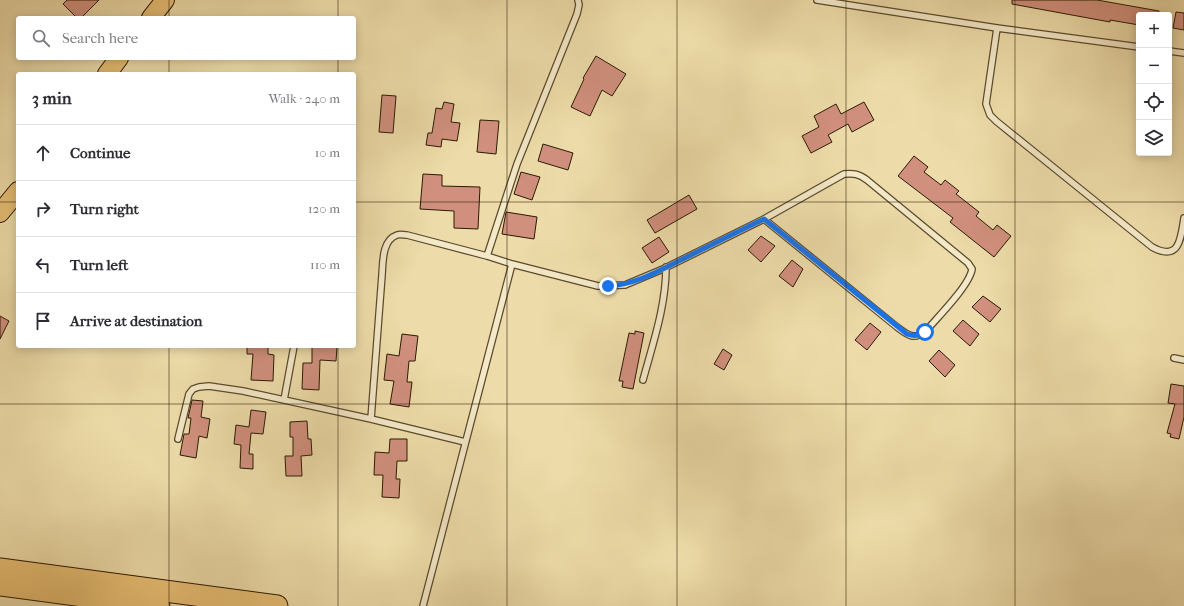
<!DOCTYPE html>
<meta charset="utf-8">
<style>
body{margin:0;font-family:"IM FELL French Canon",serif;background:#f2f2f3;color:#2b2b33}
.controls{position:absolute;right:12px;top:12px;display:grid;overflow:hidden;border-radius:4px;box-shadow:0 2px 10px #0003}
.controls button{width:36px;height:36px;display:grid;place-items:center;padding:0;border:0;border-bottom:1px solid #e1e1e2;background:#fff;color:#2b2b33;font:20px sans-serif}
.stop{position:absolute;width:12px;height:12px;margin:-9px;border:3px solid #1a73e8;border-radius:50%;background:#fff}
.stop.end{background:#1a73e8;border-color:#fff;box-shadow:0 1px 4px #0008}
.list{margin:0;padding:0;list-style:none}
h2{display:flex;justify-content:space-between;align-items:center;height:52px;margin:0;padding:0 16px;font-size:17px}
h2 small{font-size:13px;font-weight:400;color:#7c7c81}
.list li{display:grid;grid-template-columns:26px 1fr auto;gap:12px;align-items:center;box-sizing:border-box;height:56px;padding:0 16px;border-top:1px solid #e1e1e2}
.list b{display:block;font-size:15px;white-space:nowrap}
.list em{font-size:13px;font-style:normal;color:#7c7c81}
.icon{flex:none;width:22px;height:22px;fill:none;stroke:currentColor;stroke-width:2;stroke-linecap:round;stroke-linejoin:round}
.map{position:relative;flex:none;width:1184px;height:606px;overflow:hidden}
.search{position:absolute;background:#fff;box-shadow:0 2px 10px #0003;left:16px;top:16px;width:340px;height:44px;display:flex;align-items:center;gap:10px;box-sizing:border-box;padding:0 14px;border-radius:4px;color:#7c7c81;font-size:15px}
.panel{position:absolute;background:#fff;box-shadow:0 2px 10px #0003;left:16px;top:72px;width:340px;height:276px;border-radius:4px}
.map>svg:first-child{display:block}
.building{fill:#d1907e;stroke:#2a1a04}
.lines{fill:none;stroke-linecap:round;stroke-linejoin:round}
.lane-casing{stroke:#5b4a2d;stroke-width:8}
.primary-casing{stroke:#2a1a04;stroke-width:20}
.highway-casing{stroke:#2a1a04;stroke-width:23}
.lane{stroke:#f3e8c7;stroke-width:5.5}
.primary{stroke:#e6be74;stroke-width:18}
.highway{stroke:#e6be74;stroke-width:21}
.route{stroke:#1a73e8;stroke-width:5}
.grid{fill:none;stroke:#2a1a04;stroke-width:1;stroke-opacity:0.55}
</style>
<div class="map">
<svg width="1184" height="606" viewBox="0 0 1184 606">
<rect width="100%" height="100%" fill="#eddca9"/>
<filter id="stains"><feTurbulence type="fractalNoise" baseFrequency=".005" numOctaves="4"/><feColorMatrix values="0 0 0 0 .2 0 0 0 0 .09 0 0 0 0 .02 0 0 0 .5 -.17"/></filter>
<radialGradient id="worn" r=".72"><stop offset=".6" stop-color="#630" stop-opacity="0"/><stop offset="1" stop-color="#630" stop-opacity=".3"/></radialGradient>
<path class="building" d="M67,0H99L81,18H77L63,4Z
M1012,0H1097L1159,11L1158,15H1139V25L1110,20V22L1012,4Z
M1176,12L1184,13V30L1173,28Z
M596,56L626,74L612,96L602,90L590,116L571,107L584,79L583,78Z
M382,95L396,96L393,133L379,132Z
M444,102L454,104L451,122L460,123L457,141L442,139L441,147L426,145L428,133H432L436,108L442,109Z
M864,102L874,120L852,132L848,124L828,135L832,142L811,153L802,136L819,127L814,116L836,104L841,114Z
M480,120L499,121L496,154L477,152Z
M543,144L573,153L568,170L538,161Z
M914,156L928,167L924,172L941,185L945,180L959,191L956,194L979,212L976,216L993,230L997,225L1011,236L994,257L950,222L953,218L898,176Z
M521,172L540,177L532,200L514,194Z
M423,174L442,175V186L480,187L478,229L454,228V211L420,209Z
M689,195L697,209L655,233L647,220Z
M506,212L537,217L534,239L502,234Z
M761,236L775,246L761,262L748,250Z
M659,237L669,252L652,263L642,248Z
M792,260L803,269L793,287L779,276Z
M983,296L1001,309L990,322L972,307Z
M0,316L9,321L0,339Z
M963,320L979,334L970,346L953,331Z
M870,323L881,332L867,350L855,340Z
M635,331L644,333L633,389L622,387L623,381H619L629,333L635,334Z
M402,334L418,336L415,361H409L407,382H412L409,407L390,404L394,381L384,380L387,354L399,356Z
M247,346H268V354L274,355L273,381L251,380L253,354H247Z
M312,346L337,347L336,361L320,360L319,390L302,389L303,363H312Z
M723,349L732,355L724,370L714,364Z
M939,350L955,365L945,377L929,361Z
M1171,384L1184,386V417L1179,439L1170,437L1171,434L1167,433L1175,404L1168,403Z
M192,400L203,401L201,417L210,419L207,438L199,436L196,458L180,455L184,434H189L191,418H188Z
M251,410L266,412L263,434L251,433L249,454H253V469L240,468L241,445L234,444L236,425L249,427Z
M307,421L308,439H311L312,455L301,456L302,476H286L285,456H293V437H290V422Z
M390,439H407V461H397L396,479H400L399,498L382,497L383,475H374L375,452L389,453Z"/>
<g class="lines">
<g class="lane-casing">
<path id="lane" d="M817,0L997,28L1139,47
M997,28L986,104L990,115L996,121L1152,247C1179,262 1181,239 1184,218
M1169,51L1184,53
M512,264L598,286L625,285L663,269L764,219L844,174C854,173 859,174 867,180L968,263L972,269C970,285 937,318 925,332C913,340 908,335 897,327L764,219
M1174,358L1184,360
M643,380C653,343 666,306 666,267
M284,400L294,346
M371,419L382,275C383,262 382,240 397,235C400,234 404,235 407,235L487,256
M178,439L189,394L193,389L199,387L209,386L243,391L371,419L465,442
M423,606L512,264L487,256L517,164L577,14L579,5L578,0"/>
</g>
<g class="primary-casing">
<path id="primary" d="M151,18L165,0
M107,74L119,58
M0,213L18,191"/>
</g>
<g class="highway-casing">
<path id="highway" d="M0,569L277,606
M0,585L159,606"/>
</g>
<use href="#lane" class="lane"/>
<use href="#primary" class="primary"/>
<use href="#highway" class="highway"/>
</g>
<g class="lines">
<path class="route" d="M608,286C636,285 662,269 687,257C713,244 739,231 764,219L907,334C914,337 919,336 925,332"/>
</g>
<path class="grid" d="M169,0V18M338,0V18M507,0V606M677,0V606M846,0V606M1015,0V606M169,58V74M338,58V74M0,202H18M354,202H1184M169,346V606M338,346V606M0,404H1184"/>
<rect width="100%" height="100%" filter="url(#stains)"/>
<rect width="100%" height="100%" fill="url(#worn)"/>
</svg>
<div class="controls">
<button>+</button>
<button>−</button>
<button><svg class="icon" aria-label="locate" viewBox="0 0 24 24"><circle cx="12" cy="12" r="6"/><path d="M12 2v4M12 18v4M2 12h4M18 12h4"/></svg></button>
<button><svg class="icon" aria-label="layers" viewBox="0 0 24 24"><path d="M12 4l9 5-9 5-9-5zM3 14l9 5 9-5"/></svg></button>
</div>
<div class="stop" style="left:925px;top:332px"></div>
<div class="stop end" style="left:608px;top:286px"></div>
<div class="search"><svg class="icon" aria-label="search" viewBox="0 0 24 24"><circle cx="10" cy="10" r="6"/><path d="M15 15l6 6"/></svg>Search here</div>
<section class="panel">
<h2>3 min<small>Walk · 240 m</small></h2>
<ul class="list">
<li><svg class="icon" aria-label="ahead" viewBox="0 0 24 24"><path d="M12 20V5M6 11l6-6 6 6"/></svg><div><b>Continue</b></div><em>10 m</em></li>
<li><svg class="icon" aria-label="right" viewBox="0 0 24 24"><path d="M7 20v-9h11M14 6l5 5-5 5"/></svg><div><b>Turn right</b></div><em>120 m</em></li>
<li><svg class="icon" aria-label="left" viewBox="0 0 24 24"><path d="M17 20v-9H6M10 6l-5 5 5 5"/></svg><div><b>Turn left</b></div><em>110 m</em></li>
<li><svg class="icon" aria-label="arrive" viewBox="0 0 24 24"><path d="M6 21V4h12l-3 4 3 4H6"/></svg><div><b>Arrive at destination</b></div></li>
</ul>
</section>
</div>
